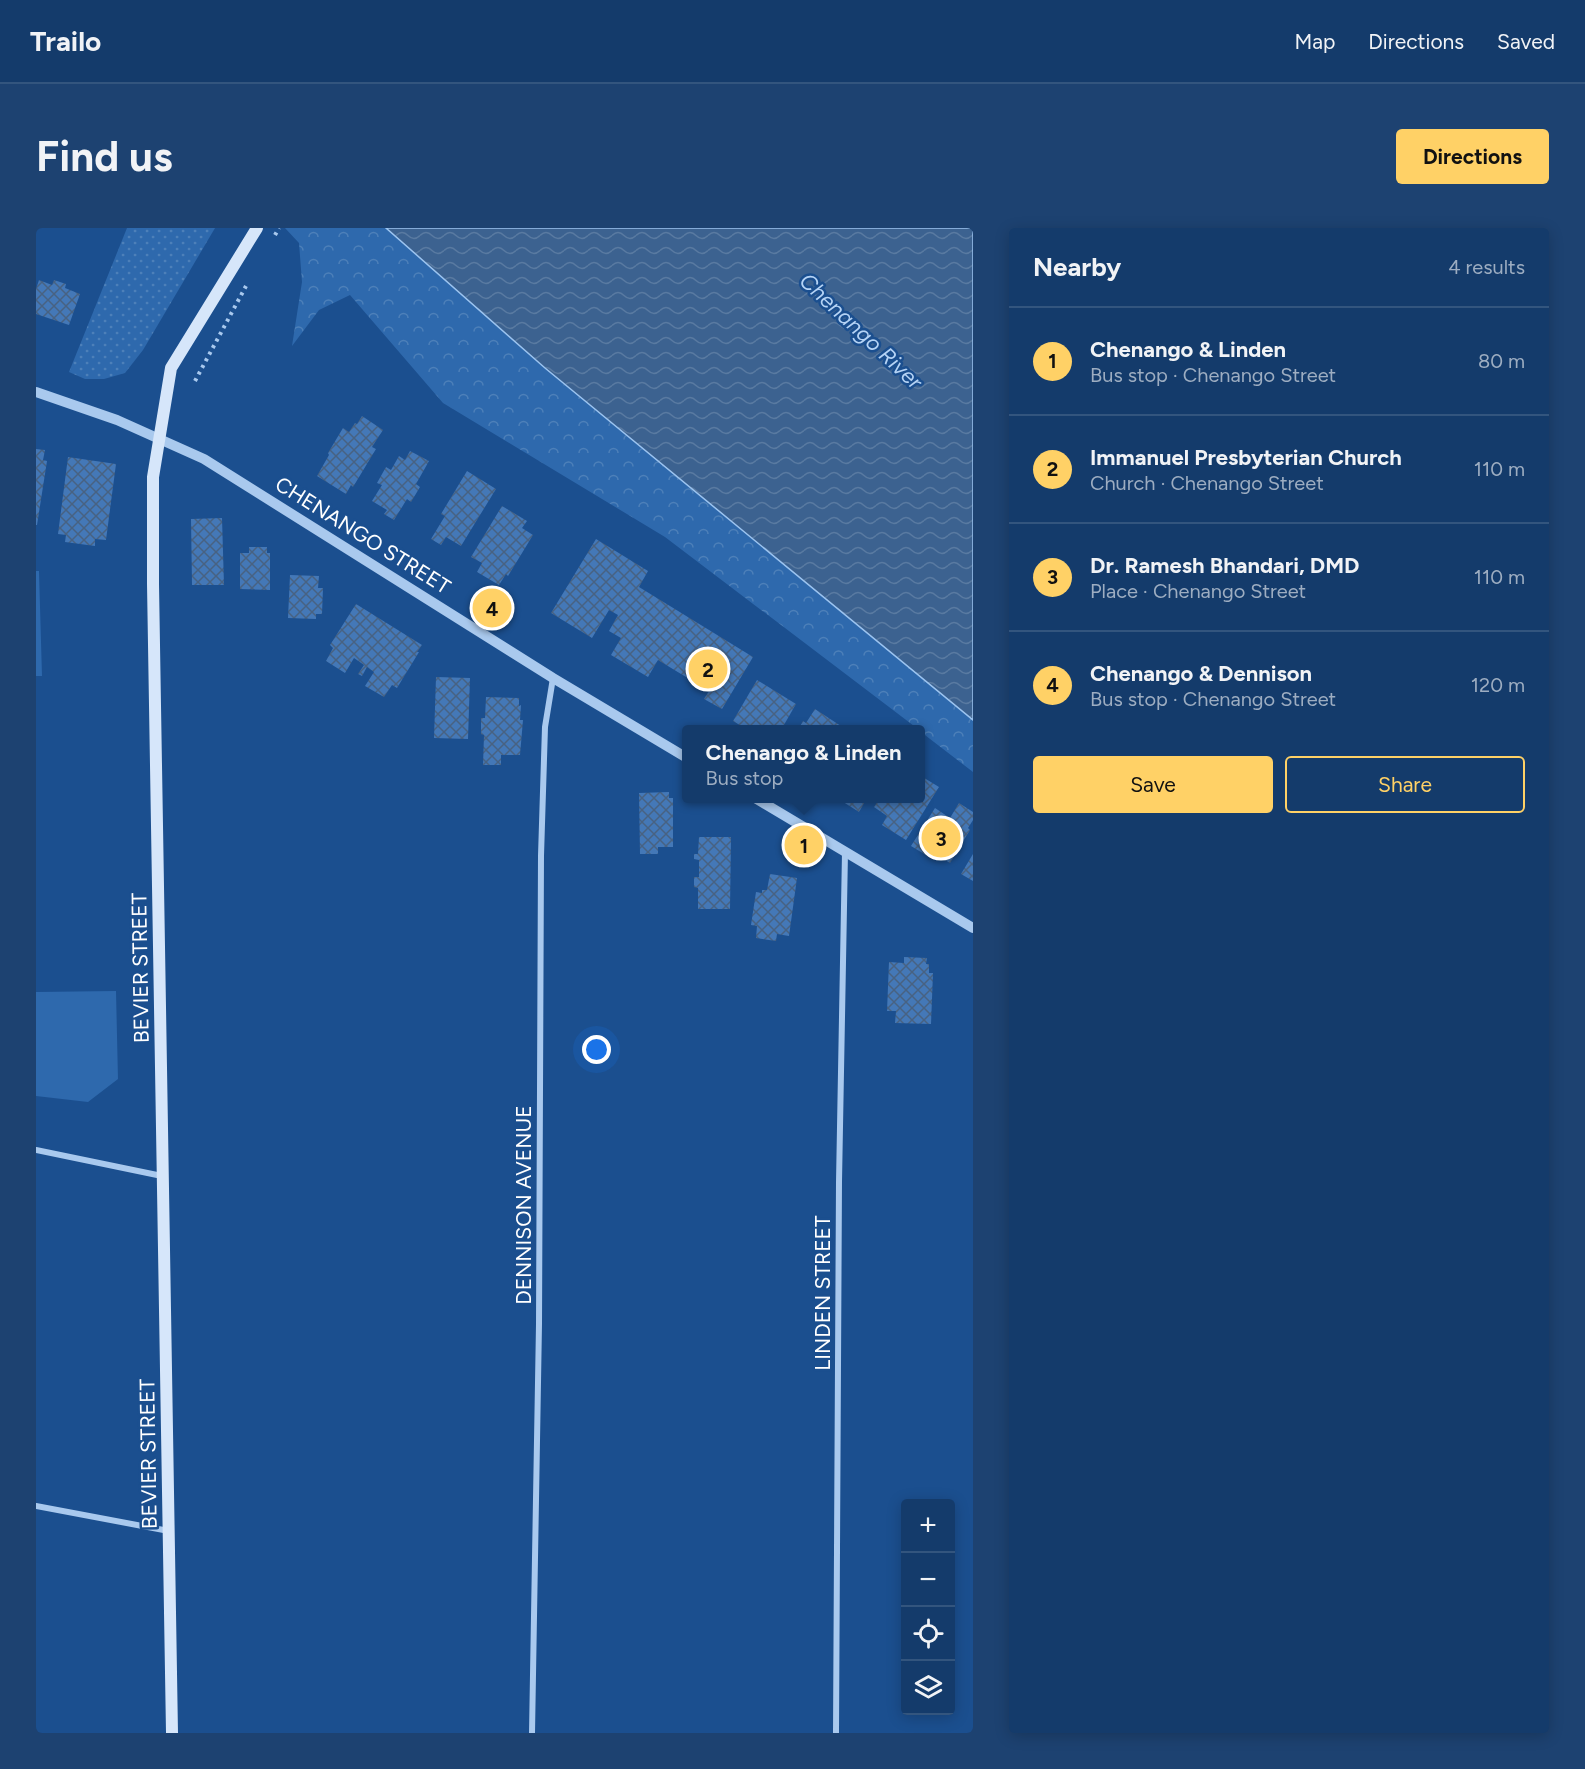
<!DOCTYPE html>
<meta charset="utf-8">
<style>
body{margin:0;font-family:Figtree,sans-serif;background:#1d4271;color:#f1f3f6}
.controls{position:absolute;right:18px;bottom:18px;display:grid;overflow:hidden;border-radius:6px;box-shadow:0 3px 15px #0003}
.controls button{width:54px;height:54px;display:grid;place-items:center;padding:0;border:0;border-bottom:2px solid #33557e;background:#143b6b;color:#f1f3f6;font:30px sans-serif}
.you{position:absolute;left:561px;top:822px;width:21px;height:21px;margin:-15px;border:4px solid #fff;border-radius:50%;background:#1a73e8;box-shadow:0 0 0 9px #1a73e833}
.badge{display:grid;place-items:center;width:39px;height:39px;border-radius:50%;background:#ffd166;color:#111;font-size:20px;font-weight:700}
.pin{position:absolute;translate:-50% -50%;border:3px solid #fff;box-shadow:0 2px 6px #0006}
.popup{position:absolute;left:646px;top:497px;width:243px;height:78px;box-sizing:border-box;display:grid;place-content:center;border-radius:6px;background:#143b6b;filter:drop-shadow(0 2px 4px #0005);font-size:20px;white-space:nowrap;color:#9dadc1}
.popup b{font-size:22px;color:#f1f3f6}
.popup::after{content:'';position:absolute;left:50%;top:100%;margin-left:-12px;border:12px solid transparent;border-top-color:#143b6b}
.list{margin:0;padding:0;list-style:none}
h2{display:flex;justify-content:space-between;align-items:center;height:78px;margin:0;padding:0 24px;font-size:26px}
h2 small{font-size:20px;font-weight:400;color:#9dadc1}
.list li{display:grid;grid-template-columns:39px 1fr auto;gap:18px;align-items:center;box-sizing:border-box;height:108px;padding:0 24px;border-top:2px solid #33557e}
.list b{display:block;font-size:22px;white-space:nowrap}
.list p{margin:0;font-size:20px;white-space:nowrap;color:#9dadc1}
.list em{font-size:20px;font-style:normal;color:#9dadc1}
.actions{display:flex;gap:12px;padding:18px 24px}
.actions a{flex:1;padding:14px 0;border:2px solid #ffd166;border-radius:6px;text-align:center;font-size:21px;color:#ffd166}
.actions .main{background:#ffd166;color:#111}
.icon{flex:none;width:33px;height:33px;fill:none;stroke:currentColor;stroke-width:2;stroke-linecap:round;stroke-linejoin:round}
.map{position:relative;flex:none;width:937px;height:1505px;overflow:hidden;border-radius:6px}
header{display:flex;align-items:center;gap:36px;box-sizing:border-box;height:84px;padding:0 30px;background:#143b6b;border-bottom:2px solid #33557e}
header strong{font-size:28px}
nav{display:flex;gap:33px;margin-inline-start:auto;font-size:21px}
.intro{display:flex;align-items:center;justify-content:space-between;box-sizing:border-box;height:144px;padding:0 36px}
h1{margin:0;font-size:42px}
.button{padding:15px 27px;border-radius:6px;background:#ffd166;color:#111;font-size:21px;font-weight:700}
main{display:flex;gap:36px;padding:0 36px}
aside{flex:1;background:#143b6b;border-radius:6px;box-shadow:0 3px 15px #0003}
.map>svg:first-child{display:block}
.green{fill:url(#green-dots)}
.forest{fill:url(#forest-crowns)}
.pitch{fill:#2e69ad}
.water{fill:url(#water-waves);stroke:#9cc4f0;stroke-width:1.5}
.building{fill:url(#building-cross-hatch)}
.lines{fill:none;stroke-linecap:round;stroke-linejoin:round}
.path{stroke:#a9c9ee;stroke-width:4;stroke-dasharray:3 4.5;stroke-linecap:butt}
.minor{stroke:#a9c9ee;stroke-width:6}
.tertiary{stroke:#a9c9ee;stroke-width:10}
.secondary{stroke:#d6e6fa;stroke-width:12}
.labels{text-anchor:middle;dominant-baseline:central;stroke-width:5;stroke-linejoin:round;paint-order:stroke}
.street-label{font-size:21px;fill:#fff;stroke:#1b4f8f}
.water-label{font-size:22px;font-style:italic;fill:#b5d3f5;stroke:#1b4f8f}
</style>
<header>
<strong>Trailo</strong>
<nav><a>Map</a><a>Directions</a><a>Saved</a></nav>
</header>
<div class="intro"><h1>Find us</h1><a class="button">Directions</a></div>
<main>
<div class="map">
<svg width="937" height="1505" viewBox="0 0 937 1505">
<defs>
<pattern id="green-dots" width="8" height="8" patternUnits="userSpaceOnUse" patternTransform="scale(1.5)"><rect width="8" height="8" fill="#2e69ad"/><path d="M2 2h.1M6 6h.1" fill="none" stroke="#4d80b9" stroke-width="1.8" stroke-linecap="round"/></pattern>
<pattern id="forest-crowns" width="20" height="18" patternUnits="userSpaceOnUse" patternTransform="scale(1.5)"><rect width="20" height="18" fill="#2e69ad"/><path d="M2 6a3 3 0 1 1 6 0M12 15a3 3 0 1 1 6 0" fill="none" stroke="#4d80b9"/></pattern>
<pattern id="water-waves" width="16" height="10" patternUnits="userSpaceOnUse" patternTransform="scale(1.5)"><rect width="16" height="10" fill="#3c6290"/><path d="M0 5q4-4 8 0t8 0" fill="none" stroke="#597aa1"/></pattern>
<pattern id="building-cross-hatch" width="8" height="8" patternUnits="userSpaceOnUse" patternTransform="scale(1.5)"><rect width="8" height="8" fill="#4478b7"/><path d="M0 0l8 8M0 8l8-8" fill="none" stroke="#486282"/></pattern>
</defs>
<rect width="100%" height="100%" fill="#1b4f8f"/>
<path class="green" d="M91,0H179L107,122L89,145L68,151H49L33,144Z"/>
<path class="forest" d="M249,0H350L509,140L937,492V544L885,504V502L882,501L629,309L407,175L314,67L283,82L256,118L266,54L263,15Z"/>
<path class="pitch" d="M0,343H3L6,448H0Z
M80,763L82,851L52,874L0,868V764Z"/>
<path class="water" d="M350,0H937V492L509,140Z"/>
<path class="building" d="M3,52L16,57L18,52L30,56L29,60L44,66L33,97L0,86V61Z
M326,188L347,202L336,219L340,221L317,259L315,257L310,266L281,248L293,227L292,225L307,200L313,204L319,195L321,196Z
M0,221L9,222L7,232L11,233L1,297H0Z
M374,223L393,233L380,256L384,259L375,274L371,271L358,292L348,286L351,282L336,273L346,257L341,255L350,239L355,242L363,228L369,232Z
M32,229L80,236L70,312L59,311V318L29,314L30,307L22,306Z
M431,243L460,261L425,318L410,309L405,317L395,311L409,288L405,286Z
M466,278L491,293L486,300L497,307L472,348L470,346L463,357L441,344L446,335L435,329Z
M186,290L188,357H156L155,291Z
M560,311L612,343L603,359L717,429L686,481L668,471L673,463L622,432L612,449L575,427L585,410L573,403L582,387L573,382L556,410L515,385Z
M213,319H231V325H234V362L204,361V325H213Z
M254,347L283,348L282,360H287L286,386H280V391L252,390Z
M320,376L386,417L381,424H383L361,460L356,457L348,469L329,458L338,444L331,439L326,448L322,446L328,437L318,430L309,445L290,433L297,420L294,417Z
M400,449L434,450L432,511L398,510Z
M721,452L760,476L745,502H712L697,493Z
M450,469L483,470V478L485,477L484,492H487L484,527H465V537H447L448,507L445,506V490H449Z
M779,481L811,502H762L767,493L770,495Z
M885,548L903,559L870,612L846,597L851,588L838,579L844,570H885Z
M633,564V570H637V619H622V626H604L603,565Z
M801,570H831L823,584Z
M923,575L937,584V592L932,600L934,602L914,635L901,627L898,632L875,618L899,580L914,590Z
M663,609H695L694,681H662V660L658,659V649H663V632L658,631V626H662Z
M937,626V653L925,646Z
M734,646L761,650L753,708L741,706L740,713L720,710L721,698L715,697L720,664L726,665V662H731Z
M868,729L891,730L890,736H893V745H897L895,796L859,795L860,783H851L853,734L868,735Z"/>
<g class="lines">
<path class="path" d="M239,7L243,0
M159,153L210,58"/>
<path class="minor" d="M0,922L126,948
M0,1278L133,1303
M496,1505L503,1096L505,628L509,499L517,450
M800,1505L803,954L809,624"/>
<path class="tertiary" d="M0,164L81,192L168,231L517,450L651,530
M719,570L937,700"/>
<path class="secondary" d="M136,1505L117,356V249L135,140L221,0"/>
</g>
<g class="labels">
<g class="street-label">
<text transform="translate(327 307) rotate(32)">CHENANGO STREET</text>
<text transform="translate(104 740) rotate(-91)">BEVIER STREET</text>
<text transform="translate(487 977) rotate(-90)">DENNISON AVENUE</text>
<text transform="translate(786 1065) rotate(-90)">LINDEN STREET</text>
<text transform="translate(112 1226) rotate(-91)">BEVIER STREET</text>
</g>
<g class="water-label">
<text transform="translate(825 103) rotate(43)">Chenango River</text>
</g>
</g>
</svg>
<div class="controls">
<button>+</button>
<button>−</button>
<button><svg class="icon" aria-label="locate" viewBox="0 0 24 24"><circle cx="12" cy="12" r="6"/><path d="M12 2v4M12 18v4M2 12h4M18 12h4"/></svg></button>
<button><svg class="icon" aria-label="layers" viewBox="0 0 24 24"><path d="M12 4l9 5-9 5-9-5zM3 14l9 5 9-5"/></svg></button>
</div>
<div class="you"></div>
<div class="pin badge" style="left:768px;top:617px">1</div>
<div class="popup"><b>Chenango &amp; Linden</b>Bus stop</div>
<div class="pin badge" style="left:672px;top:441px">2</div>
<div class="pin badge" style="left:905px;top:610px">3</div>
<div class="pin badge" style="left:456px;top:380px">4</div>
</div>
<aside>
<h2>Nearby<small>4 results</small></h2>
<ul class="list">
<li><span class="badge">1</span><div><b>Chenango &amp; Linden</b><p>Bus stop · Chenango Street</p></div><em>80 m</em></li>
<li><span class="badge">2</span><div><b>Immanuel Presbyterian Church</b><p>Church · Chenango Street</p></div><em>110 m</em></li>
<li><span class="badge">3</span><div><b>Dr. Ramesh Bhandari, DMD</b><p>Place · Chenango Street</p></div><em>110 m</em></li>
<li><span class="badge">4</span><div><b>Chenango &amp; Dennison</b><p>Bus stop · Chenango Street</p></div><em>120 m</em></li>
</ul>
<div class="actions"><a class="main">Save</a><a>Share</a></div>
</aside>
</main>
